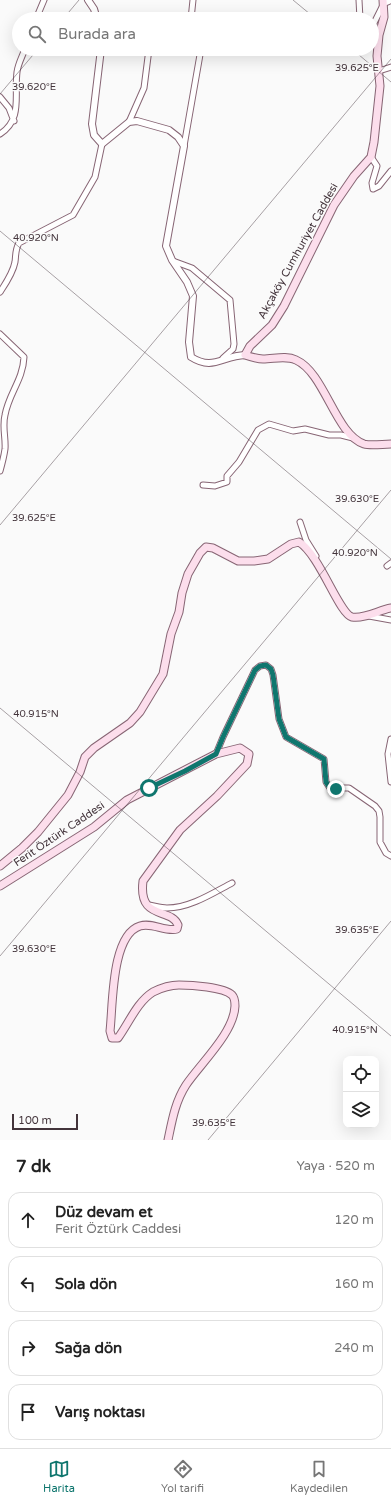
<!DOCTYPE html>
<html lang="tr">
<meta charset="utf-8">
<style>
body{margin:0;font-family:"Varela Round",sans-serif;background:#f2f2f2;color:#222}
.controls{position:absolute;right:12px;bottom:12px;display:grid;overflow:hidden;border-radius:8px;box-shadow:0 4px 16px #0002}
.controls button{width:36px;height:36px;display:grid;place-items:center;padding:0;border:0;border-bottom:1px solid #e0e0e0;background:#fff;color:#222;font:20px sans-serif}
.scale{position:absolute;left:12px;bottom:10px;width:66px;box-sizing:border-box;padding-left:4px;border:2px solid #43343b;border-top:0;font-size:11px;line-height:14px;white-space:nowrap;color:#43343b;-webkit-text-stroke:3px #fafafa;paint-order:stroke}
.stop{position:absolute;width:12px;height:12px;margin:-9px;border:3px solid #0f766e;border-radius:50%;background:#fff}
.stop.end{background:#0f766e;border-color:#fff;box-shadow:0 1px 4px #0008}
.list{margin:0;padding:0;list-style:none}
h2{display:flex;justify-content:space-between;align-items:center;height:52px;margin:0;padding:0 16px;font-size:17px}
h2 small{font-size:13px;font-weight:400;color:#767676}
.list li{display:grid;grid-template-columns:26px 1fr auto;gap:12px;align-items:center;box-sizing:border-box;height:56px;margin:0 8px 8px;padding:0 8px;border:1px solid #e0e0e0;border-radius:12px}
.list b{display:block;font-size:15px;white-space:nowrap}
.list p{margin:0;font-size:13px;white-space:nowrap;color:#767676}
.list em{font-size:13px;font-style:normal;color:#767676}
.icon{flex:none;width:22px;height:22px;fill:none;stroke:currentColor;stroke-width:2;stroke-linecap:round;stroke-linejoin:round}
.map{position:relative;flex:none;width:391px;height:1140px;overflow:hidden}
.search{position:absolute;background:#fff;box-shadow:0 4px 16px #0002;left:12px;right:12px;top:12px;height:44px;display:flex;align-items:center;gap:10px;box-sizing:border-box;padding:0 14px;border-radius:22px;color:#767676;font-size:15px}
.sheet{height:308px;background:#fff}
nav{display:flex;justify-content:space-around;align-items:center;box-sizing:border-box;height:56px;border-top:1px solid #e0e0e0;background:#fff;font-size:11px;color:#767676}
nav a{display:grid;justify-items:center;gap:2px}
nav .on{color:#0f766e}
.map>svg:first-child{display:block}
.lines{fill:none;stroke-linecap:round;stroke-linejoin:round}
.minor-casing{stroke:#876574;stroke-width:7}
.tertiary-casing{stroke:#876574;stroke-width:8}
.secondary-casing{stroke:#876574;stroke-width:9}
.minor{stroke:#fff;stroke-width:5}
.tertiary{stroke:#fff;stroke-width:6}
.secondary{stroke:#fcdeec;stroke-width:7}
.route{stroke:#0f766e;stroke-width:5}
.ticks{fill:none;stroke:#43343b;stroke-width:1;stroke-opacity:0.45}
.labels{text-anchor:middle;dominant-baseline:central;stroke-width:3;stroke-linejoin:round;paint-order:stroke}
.street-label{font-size:11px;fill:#43343b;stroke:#fafafa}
.ticks-label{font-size:10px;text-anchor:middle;fill:#43343b;stroke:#fafafa;stroke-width:3;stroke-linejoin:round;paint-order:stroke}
</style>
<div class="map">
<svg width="391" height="1140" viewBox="0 0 391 1140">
<rect width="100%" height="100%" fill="#fafafa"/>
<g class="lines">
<g class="minor-casing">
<path id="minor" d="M359,0L360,19
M36,19L44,0
M191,19L193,0
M372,27L383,5
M379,71L391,67
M0,97L9,108L14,121
M129,122L144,88L149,49
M0,134C23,119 14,96 17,72C18,64 22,57 25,49
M184,146L201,49
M371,157L377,166L372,183L373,189L379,186L391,171
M173,261L192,268L230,300L234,344L233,349L223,358
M0,292C6,283 13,273 15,262C16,255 15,250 19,243L73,215L95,177L102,144
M0,334L24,357C23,380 9,393 5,415C2,427 6,438 5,449C4,456 2,464 0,471
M203,485L215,486L227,482V476L239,462L258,430L269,424L293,431L305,429L329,435H341L353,438
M300,522L306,540L316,556
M387,566L391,563
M369,616L391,620
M391,739L388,754L391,782
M216,754L223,737L255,670L260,666L266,665L271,669L273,675L279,719L286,737L324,759L326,782L330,788H349L375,806L379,811L380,817V842L386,853L391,856
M149,905C155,906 161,908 167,908C190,908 213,893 232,883"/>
</g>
<g class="tertiary-casing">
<path id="tertiary" d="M88,0L94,9L97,19
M384,3L391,0
M101,49L92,124L94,135L102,144L129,122L137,121L169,130L178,137L184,146L166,246L172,260L187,282L193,296L189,342L191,357C213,371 222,356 245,355"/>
</g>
<g class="secondary-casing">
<path id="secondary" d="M383,0L384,17L379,35L377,56L380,86L374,142L371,157L354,176L334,205L284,306L272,325L250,346L245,355C251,357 257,359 263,359C274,359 286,355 296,360C325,373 335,434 364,444C371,446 383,444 391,444
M0,866L22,848L38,832L68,795L80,772L85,757L94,748L130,723L140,712L163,674L171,634L179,612L182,593L188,574L200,553L206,547L213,548L238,561H254L268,559L291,544L299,542C320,555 339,614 352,617C365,619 379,610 391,608
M0,886L94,827L127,800L216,754L240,748L249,754L247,764L217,796L180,830L143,881C138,921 171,907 178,925L177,929C165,932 152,922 140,926C111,935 113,1006 110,1031L112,1038H118C129,1023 137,1002 153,992C161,988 171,985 179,985C191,985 224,987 232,995C235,998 235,1003 235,1006C234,1033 200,1064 186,1085C175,1102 172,1121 168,1140"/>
</g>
<use href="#minor" class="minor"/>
<use href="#tertiary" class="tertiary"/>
<use href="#secondary" class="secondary"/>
</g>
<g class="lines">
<path class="route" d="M149,788L185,771L216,754L223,737L255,670L260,666L266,665L271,669L273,675L279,719L286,737L324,759L326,782L330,788L336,789"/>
</g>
<path class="ticks" d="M293,0L316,19M63,19L79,0M352,49L391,82M0,94L38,49M0,231L391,559M0,525L391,59M0,708L391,1036M0,956L391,490M208,1140L391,921"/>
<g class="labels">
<g class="street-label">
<text transform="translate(298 251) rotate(-61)">Akçaköy Cumhuriyet Caddesi</text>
<text transform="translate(59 834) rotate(-34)">Ferit Öztürk Caddesi</text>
</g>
</g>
<g class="ticks-label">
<text x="357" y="71">39.625°E</text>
<text x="34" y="90">39.620°E</text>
<text x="36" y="241">40.920°N</text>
<text x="357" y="502">39.630°E</text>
<text x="34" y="521">39.625°E</text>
<text x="355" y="556">40.920°N</text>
<text x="36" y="717">40.915°N</text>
<text x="357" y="933">39.635°E</text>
<text x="34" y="952">39.630°E</text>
<text x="355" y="1033">40.915°N</text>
<text x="214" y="1126">39.635°E</text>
</g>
</svg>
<div class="controls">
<button><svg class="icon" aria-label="locate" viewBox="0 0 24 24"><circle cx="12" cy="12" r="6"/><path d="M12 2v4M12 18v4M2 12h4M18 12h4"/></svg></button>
<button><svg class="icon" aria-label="layers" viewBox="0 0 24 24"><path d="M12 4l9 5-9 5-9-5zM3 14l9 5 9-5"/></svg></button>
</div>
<div class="scale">100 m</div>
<div class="stop" style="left:149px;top:788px"></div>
<div class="stop end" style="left:336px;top:789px"></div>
<div class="search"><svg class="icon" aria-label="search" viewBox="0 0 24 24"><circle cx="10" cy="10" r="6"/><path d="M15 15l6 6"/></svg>Burada ara</div>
</div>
<section class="sheet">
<h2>7 dk<small>Yaya · 520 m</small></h2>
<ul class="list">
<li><svg class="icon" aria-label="ahead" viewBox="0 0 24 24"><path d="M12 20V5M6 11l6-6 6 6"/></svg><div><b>Düz devam et</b><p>Ferit Öztürk Caddesi</p></div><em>120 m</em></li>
<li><svg class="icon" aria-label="left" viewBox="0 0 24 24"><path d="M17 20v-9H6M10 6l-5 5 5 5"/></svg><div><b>Sola dön</b></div><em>160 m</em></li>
<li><svg class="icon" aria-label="right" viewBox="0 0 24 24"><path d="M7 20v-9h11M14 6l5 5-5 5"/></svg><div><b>Sağa dön</b></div><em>240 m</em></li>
<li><svg class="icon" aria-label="arrive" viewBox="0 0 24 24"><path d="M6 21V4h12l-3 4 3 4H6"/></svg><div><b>Varış noktası</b></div></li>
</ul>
</section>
<nav>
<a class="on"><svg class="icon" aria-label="map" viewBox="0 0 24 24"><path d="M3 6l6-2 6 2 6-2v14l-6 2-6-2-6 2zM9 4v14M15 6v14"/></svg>Harita</a>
<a><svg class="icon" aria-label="directions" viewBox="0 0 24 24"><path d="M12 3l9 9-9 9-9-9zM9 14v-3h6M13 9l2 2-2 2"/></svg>Yol tarifi</a>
<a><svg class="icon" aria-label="saved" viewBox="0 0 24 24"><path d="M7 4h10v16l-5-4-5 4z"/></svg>Kaydedilen</a>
</nav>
